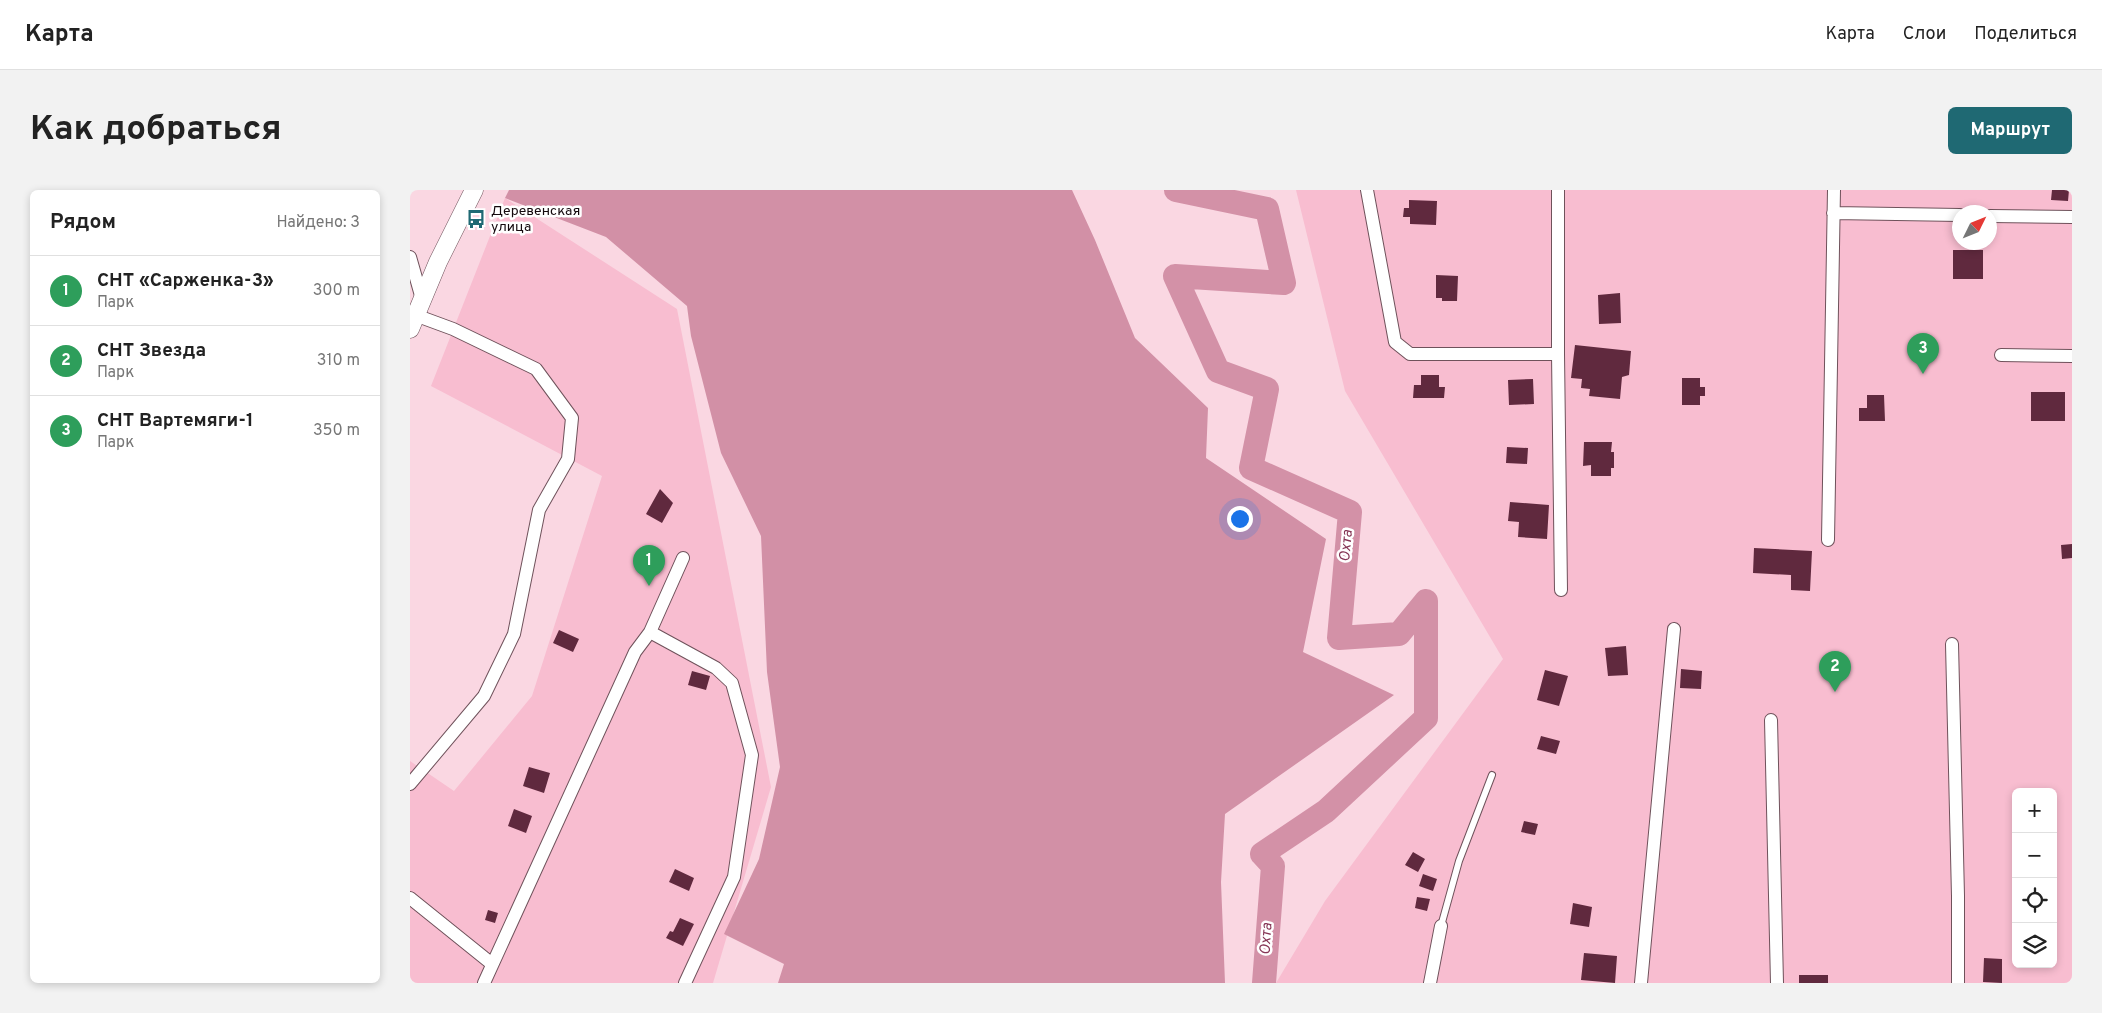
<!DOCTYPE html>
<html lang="ru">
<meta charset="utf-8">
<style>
body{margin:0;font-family:Overpass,sans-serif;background:#f2f2f2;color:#222}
.controls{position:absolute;right:15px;bottom:15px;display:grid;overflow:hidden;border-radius:8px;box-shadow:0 2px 8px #0003}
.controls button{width:45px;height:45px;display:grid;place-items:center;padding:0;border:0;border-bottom:1px solid #e0e0e0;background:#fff;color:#222;font:25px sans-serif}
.compass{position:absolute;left:1542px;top:15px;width:45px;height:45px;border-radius:50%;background:#fff;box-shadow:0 2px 8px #0003;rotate:47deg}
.you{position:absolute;left:829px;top:328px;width:18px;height:18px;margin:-12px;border:4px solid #fff;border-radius:50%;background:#1a73e8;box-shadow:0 0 0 8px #1a73e833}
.badge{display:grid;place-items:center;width:32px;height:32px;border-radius:50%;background:#1f6973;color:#fff;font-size:16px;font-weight:700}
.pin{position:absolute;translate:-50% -41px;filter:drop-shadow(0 1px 2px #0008)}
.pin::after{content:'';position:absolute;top:26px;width:18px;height:15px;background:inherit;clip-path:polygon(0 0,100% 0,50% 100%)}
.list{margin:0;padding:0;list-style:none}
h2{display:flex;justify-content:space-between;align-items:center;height:65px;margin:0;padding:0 20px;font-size:21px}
h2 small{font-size:16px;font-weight:400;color:#767676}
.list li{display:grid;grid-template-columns:32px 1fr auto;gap:15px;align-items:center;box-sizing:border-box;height:70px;padding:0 20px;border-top:1px solid #e0e0e0}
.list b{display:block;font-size:19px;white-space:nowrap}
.list p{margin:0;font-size:16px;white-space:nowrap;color:#767676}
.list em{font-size:16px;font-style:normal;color:#767676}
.icon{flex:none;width:28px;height:28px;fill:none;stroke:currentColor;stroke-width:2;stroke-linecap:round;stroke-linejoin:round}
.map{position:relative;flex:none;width:1662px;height:793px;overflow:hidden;border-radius:8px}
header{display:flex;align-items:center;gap:30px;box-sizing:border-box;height:70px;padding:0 25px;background:#fff;border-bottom:1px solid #e0e0e0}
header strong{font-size:24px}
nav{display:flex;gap:28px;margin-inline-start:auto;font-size:18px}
.intro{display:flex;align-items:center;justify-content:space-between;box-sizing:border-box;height:120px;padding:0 30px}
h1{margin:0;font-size:35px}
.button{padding:12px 22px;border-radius:8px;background:#1f6973;color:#fff;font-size:18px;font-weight:700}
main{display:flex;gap:30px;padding:0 30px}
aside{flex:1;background:#fff;border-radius:8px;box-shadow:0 2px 8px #0003}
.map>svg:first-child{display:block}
.green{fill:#f8bdd0;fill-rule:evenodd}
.forest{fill:#d290a6}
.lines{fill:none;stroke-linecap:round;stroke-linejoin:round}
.river{stroke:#d391a7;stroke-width:24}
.building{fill:#60293e}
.service-casing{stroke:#6f525b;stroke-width:8}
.minor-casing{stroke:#6f525b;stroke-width:14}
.secondary-casing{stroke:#6f525b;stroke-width:19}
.service{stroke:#fff;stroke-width:6}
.minor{stroke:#fff;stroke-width:12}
.secondary{stroke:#fff;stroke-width:18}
.labels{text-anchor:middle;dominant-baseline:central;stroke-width:5;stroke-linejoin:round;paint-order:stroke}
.poi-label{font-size:14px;fill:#14090d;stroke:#fff;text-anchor:start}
.water-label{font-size:15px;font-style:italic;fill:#863656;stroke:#fff}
</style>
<header>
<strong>Карта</strong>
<nav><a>Карта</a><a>Слои</a><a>Поделиться</a></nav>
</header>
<div class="intro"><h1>Как добраться</h1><a class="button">Маршрут</a></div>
<main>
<aside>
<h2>Рядом<small>Найдено: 3</small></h2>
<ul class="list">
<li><span class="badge" style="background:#2e9e5b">1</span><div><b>СНТ «Сарженка-3»</b><p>Парк</p></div><em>300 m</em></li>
<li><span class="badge" style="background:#2e9e5b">2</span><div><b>СНТ Звезда</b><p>Парк</p></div><em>310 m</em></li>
<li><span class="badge" style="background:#2e9e5b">3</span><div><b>СНТ Вартемяги-1</b><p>Парк</p></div><em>350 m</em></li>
</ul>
</aside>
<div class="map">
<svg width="1662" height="793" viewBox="0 0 1662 793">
<rect width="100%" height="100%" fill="#fad7e2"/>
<path class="green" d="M886,0H1662V793H866L915,711L1093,469L935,201ZM1550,22H1580V52H1550ZM1606,602H1643V774H1606Z
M95,8L267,119L361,597L303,793H0V571L44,601L122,506L192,286L21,196Z"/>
<path class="forest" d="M99,0H662L685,50L725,148L798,218L796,268L916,349L893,462L984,505L815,624L811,692L815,793H368L374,774L314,744L349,669L370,577L357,482L351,346L311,263L281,146L277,116L196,47L95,8Z"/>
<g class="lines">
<path class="river" d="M766,0L857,19L874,93L765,86L808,181L857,199L841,278L940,322L929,448L989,444L1016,411V528L916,621L852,664L863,676L854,793"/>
</g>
<path class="building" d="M1642,0H1659L1658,11L1641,10Z
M999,10L1027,11L1026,35L1000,34V27H993L994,18H999Z
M1543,60H1573V89H1543Z
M1026,85L1048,86L1047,111H1032V108H1026Z
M1210,103L1211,133L1189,134L1188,105Z
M1165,155L1221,161L1219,185L1212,187L1210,209L1179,206L1180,199L1171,198L1172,189L1161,188Z
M1011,185H1029V197H1035L1034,208H1003L1004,195H1011Z
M1272,188H1290V197H1295V206H1290V215H1272Z
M1123,189L1124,214L1099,215L1098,190Z
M1621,202H1655V231H1621Z
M1457,205H1474L1475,231H1449V218H1457Z
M1174,252H1202L1201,262H1204V278H1201V286H1181V275L1173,276Z
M1097,257L1118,258L1117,274L1096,273Z
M250,299L263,313L252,333L236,324Z
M1100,312L1139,315L1137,349L1108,347L1109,332L1098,331Z
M1662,354V368L1652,369L1651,355Z
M1344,358L1402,361L1400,401L1381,400V385L1343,383Z
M149,440L169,449L163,462L143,453Z
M1216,456L1218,485L1198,486L1195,458Z
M1271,479L1292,481L1291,499L1270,498Z
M1135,480L1158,486L1149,516L1127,510Z
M282,481L300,486L296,500L278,495Z
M1131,546L1150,551L1146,564L1127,559Z
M119,577L140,583L134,603L113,596Z
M104,619L122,626L116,643L98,636Z
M1114,631L1128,634L1125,645L1111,642Z
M1003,662L1015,669L1008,682L995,675Z
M265,679L284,688L279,701L259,692Z
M1013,684L1027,689L1023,701L1009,696Z
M1007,707L1020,709L1017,721L1005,718Z
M1163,713L1182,717L1179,737L1160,734Z
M78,720L88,723L85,733L75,730Z
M270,728L284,734L273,756L256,748L260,741L263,742Z
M1174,763L1207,766L1205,793L1171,790Z
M1574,768L1592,769V793L1573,792Z
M1389,785H1418V793H1389Z"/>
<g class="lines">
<g class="service-casing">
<path id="service" d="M1031,736L1049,671L1082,585"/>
</g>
<g class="minor-casing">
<path id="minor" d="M957,0L985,152L1000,164H1148
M1148,0V164L1151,400
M1423,23L1550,25
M1580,26L1662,27
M0,67L12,109
M1591,165L1662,166
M1418,350L1424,0
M240,442L306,478L322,493L342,565L324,687L275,793
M1542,454L1548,706V793
M1361,530L1367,793
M0,594L74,506L104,444L129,320L158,269L162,228L126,179L43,139L5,125
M0,708L82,774
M74,793L225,462L240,442L273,368
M1020,793L1031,736
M1231,793L1264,439"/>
</g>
<g class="secondary-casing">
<path id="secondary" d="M0,139L28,72L64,0"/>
</g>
<use href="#service" class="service"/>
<use href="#minor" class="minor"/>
<use href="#secondary" class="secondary"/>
</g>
<defs>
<g id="bus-bare" transform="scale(1.5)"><path d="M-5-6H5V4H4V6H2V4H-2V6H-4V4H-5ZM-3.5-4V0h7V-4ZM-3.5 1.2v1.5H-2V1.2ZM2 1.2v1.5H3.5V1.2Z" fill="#1f6973" stroke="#fff" stroke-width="2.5" paint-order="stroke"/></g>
</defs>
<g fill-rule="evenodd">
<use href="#bus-bare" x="66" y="29"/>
</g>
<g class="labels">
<g class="poi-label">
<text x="81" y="21">Деревенская<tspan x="81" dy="16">улица</tspan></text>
</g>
<g class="water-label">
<text transform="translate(937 356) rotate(-85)">Охта</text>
<text transform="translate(857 749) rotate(-86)">Охта</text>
</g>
</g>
</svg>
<div class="controls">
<button>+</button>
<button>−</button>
<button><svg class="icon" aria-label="locate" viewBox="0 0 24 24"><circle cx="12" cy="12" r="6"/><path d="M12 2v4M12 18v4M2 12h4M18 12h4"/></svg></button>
<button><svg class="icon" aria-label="layers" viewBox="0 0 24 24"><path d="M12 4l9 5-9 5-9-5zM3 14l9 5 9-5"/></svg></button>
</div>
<svg class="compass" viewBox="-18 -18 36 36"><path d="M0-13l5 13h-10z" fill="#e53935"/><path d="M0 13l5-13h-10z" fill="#767676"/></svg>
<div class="you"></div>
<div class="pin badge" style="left:239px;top:396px;background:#2e9e5b">1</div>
<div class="pin badge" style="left:1425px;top:502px;background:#2e9e5b">2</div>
<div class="pin badge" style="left:1513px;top:184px;background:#2e9e5b">3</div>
</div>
</main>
